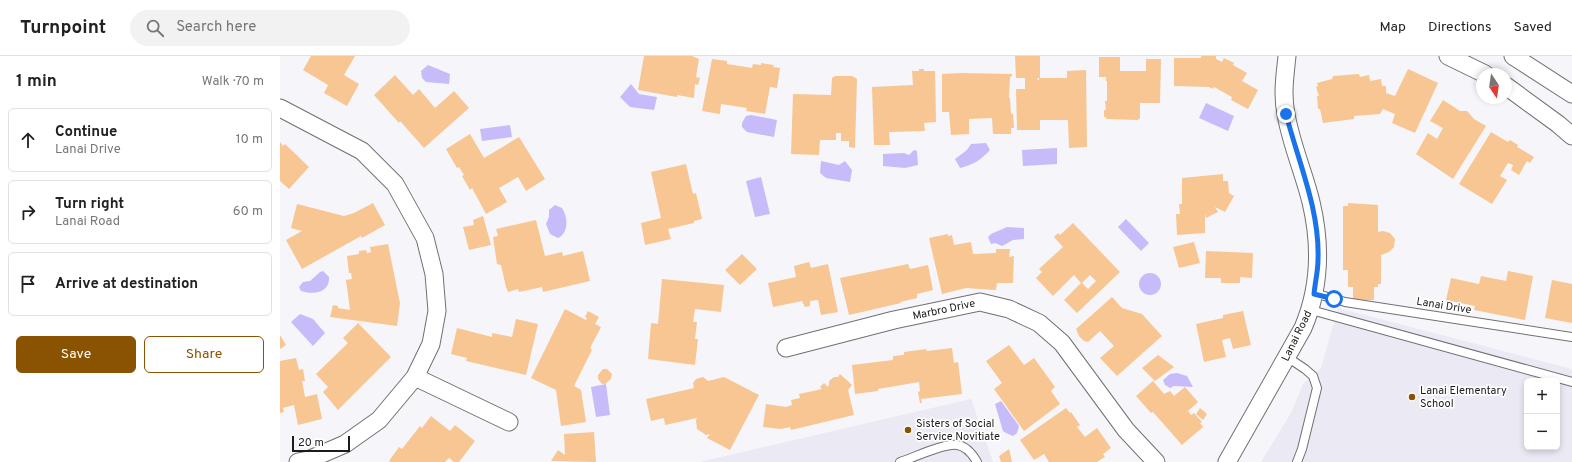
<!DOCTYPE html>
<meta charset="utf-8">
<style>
body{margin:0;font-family:Overpass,sans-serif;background:#f2f2f2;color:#222}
.controls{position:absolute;right:12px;bottom:12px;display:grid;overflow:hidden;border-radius:6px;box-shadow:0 2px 6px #0003}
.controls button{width:36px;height:36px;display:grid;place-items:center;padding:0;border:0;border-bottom:1px solid #e0e0e0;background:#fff;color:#222;font:20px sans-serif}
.compass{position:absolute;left:1196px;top:12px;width:36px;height:36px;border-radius:50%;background:#fff;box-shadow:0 2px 6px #0003;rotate:167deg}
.scale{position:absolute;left:12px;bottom:10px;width:58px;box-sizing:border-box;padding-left:4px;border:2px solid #1b1b1c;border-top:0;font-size:11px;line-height:14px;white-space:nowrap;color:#1b1b1c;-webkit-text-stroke:3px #fff;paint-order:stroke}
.stop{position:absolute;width:12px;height:12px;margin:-9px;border:3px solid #1a73e8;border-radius:50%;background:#fff}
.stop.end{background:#1a73e8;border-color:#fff;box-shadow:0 1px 4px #0008}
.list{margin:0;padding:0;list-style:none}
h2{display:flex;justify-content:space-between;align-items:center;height:52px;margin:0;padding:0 16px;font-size:17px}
h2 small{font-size:13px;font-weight:400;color:#767676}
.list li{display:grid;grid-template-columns:26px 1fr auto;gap:12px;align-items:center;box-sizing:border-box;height:64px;margin:0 8px 8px;padding:0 8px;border:1px solid #e0e0e0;border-radius:6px}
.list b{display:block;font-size:15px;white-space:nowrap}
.list p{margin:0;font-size:13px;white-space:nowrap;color:#767676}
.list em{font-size:13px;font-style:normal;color:#767676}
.actions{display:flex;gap:8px;padding:12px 16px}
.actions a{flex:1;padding:9px 0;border:1px solid #895301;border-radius:6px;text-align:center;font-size:14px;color:#895301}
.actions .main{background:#895301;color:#fff}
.icon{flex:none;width:22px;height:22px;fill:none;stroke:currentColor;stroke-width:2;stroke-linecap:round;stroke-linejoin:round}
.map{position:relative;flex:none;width:1292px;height:406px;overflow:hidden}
header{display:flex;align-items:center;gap:24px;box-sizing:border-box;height:56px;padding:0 20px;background:#fff;border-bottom:1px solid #e0e0e0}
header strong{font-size:19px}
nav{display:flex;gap:22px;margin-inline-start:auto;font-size:14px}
.search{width:280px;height:36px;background:#f2f2f2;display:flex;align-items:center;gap:10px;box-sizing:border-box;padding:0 14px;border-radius:22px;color:#767676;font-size:15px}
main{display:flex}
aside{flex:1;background:#fff}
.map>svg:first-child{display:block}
.built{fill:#eae9f4;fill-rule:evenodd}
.water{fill:#c7bbf9}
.building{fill:#f7c692;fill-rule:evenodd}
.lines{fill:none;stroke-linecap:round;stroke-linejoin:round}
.lane-casing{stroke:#707073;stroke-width:10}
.street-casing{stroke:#707073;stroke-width:19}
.lane{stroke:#fff;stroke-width:8}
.street{stroke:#fff;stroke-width:17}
.route{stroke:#1a73e8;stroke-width:5}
.poi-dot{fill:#895301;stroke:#fff;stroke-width:1.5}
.labels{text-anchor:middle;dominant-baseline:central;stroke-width:3.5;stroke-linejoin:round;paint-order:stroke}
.street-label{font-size:11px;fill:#1b1b1c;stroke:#fff}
.poi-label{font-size:11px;fill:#1b1b1c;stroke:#fff;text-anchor:start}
</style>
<header>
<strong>Turnpoint</strong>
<div class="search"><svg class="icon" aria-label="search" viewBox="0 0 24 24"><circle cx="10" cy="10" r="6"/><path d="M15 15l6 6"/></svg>Search here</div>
<nav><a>Map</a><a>Directions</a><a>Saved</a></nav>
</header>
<main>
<aside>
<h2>1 min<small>Walk · 70 m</small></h2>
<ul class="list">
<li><svg class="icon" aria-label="ahead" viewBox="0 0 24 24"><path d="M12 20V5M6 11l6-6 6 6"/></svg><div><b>Continue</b><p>Lanai Drive</p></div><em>10 m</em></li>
<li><svg class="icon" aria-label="right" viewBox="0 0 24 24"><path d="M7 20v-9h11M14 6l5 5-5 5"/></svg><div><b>Turn right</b><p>Lanai Road</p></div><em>60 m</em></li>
<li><svg class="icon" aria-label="arrive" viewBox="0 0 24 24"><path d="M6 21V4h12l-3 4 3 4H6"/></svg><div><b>Arrive at destination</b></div></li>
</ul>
<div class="actions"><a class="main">Save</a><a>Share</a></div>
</aside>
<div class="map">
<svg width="1292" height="406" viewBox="0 0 1292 406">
<rect width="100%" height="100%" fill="#f6f5f9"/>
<path class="built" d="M1058,252L1292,313V406H981L1012,355L1023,328L1041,312ZM1247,325H1277V391H1247Z
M691,343L713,406H419Z"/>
<path class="water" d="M148,9L170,18L169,28L146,26L142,22L141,15Z
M351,28L359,38L377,41L374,54L350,51L340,41Z
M926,47L954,60L948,75L919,62Z
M471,59L497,64L494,81L467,76L462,71V67L466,60Z
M230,69L232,81L202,85L200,73Z
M706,87L710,94C701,104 693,109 680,112L675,103L687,94L691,88Z
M777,92V108L743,110L742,94Z
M634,94L637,95L638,109L625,112L603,110V98L624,97L629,99Z
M541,105L559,109L565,105L572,114L570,126L546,122L540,117Z
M481,121L490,158L475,161L466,125Z
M275,149L282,152C288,161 289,177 278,182L270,178L266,168L269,161V154Z
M846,163L869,187L861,195L838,171Z
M727,171L744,172V183L733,184L722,190L715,187L711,188L708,181L711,178Z
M43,215L49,221C50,237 33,239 21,235L19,231L23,226L30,225L40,216Z
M859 228a11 11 0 1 1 22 0a11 11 0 1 1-22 0Z
M20,258L33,263L45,277L33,290L11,266Z
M897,317L907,320L913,331L894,330L890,332L885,329L883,324L890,318Z
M326,328L330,359L316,361L311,331Z
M721,345L739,370L737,377L733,380L726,377L723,375L715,348Z"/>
<path class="building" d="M31,0H75L64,19L79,28L67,50L44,37L48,29L23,14Z
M364,0H412L419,3L416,21L420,22L418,29L415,28L414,42L397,39V41L358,34Z
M735,0H760V22H757L758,24H759V22H787V15L806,14L807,91L789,92L788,64H760V74H737L736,33H745V22H736Z
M921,0H936V3L942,6L944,2L954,7L953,9L967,17L962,25L978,34L968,53L951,44L952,41L934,31L933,33L929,31L894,30V2H921Z
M819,1H840V15H866V3H881L880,47H860V62L858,64L826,63V61H824V54H826L825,45H827V25H826V21H819Z
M432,3L447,5V8L472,12L473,8L481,9V7L494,9L493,11L500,12L497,32L490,31L485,58L466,55L467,52L441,48L440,58L422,55Z
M639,13H644V15H655L656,66L644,67L645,75L609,76L610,89H594L592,31L633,29L632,15H639Z
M1128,13L1158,27L1135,77L1112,67L1115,58L1103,53L1100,58L1074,60V63L1043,67L1040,53H1038L1037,40H1039L1036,31L1038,30L1037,27L1052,23L1053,20L1079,18L1080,21L1089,19L1090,25L1101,23L1102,30H1106V37L1115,40Z
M681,17L732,18V20L730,21L729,42H730L731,58H733L734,72H731V78H713L712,62L689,63V78L671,79L669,56H662V18Z
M115,19L133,39L139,33L155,52L174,35L189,52L144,92L120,65L119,67L94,39Z
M555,20H572L577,23L575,92L569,91V85H561V77H556V84H540L539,99L511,98L513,38L551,39L552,22Z
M1163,44L1180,55H1187L1194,63L1206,70L1173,123L1136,98L1148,77L1157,83L1163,72L1150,65Z
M1211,76L1228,86L1230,84L1238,89L1237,91L1254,101L1250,107L1247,105L1239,119L1231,114L1233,109L1228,107L1220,120L1227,124L1212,148L1179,128Z
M190,78L204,102L239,81L265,123L246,135L238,121L219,132L227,146L206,158L192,132L190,134L182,120L184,119L179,111L177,112L166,93Z
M0,86L3,90L5,88L29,111L9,133L0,125Z
M406,108L413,138L416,137L422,163L414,165V167L388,173L391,183L365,189L361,167L381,162L371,116Z
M943,118V125H948L949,137L954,140L945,156L935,151L938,156L926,162L925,157V177L897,179L896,158H900L899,148H902V122Z
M93,147L105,169L82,182L81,180L22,213L6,184L22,175L11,172L17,148L64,160L74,157Z
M1068,147L1098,149V176L1103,175L1110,177L1115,183L1114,191L1109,196L1101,199V228H1098V231H1094V244H1073V231H1068V214H1063V150H1068Z
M203,160L211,189L189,194L183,171L194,169L193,164Z
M256,164L265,200L282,196L283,200L303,195L310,225L263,236L262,231L239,236L238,233L228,236L226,231L221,209L217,208L213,181L218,180L216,173Z
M793,167L840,216L797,257L784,244L801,227L794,219L773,240L756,222L762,216L759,213L783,191L774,181L778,177L780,179ZM810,219L816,225L808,233L802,227Z
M668,178V180L672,179L674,189L691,186L693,198L716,197V193H730L729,201L734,200L733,227H717L716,234L686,232L662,238L649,182Z
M914,186L920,207L899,212L893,191Z
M108,188L120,247L117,270L50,261L53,249L58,250V252L70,254L66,224L72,223L71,217H69L67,200L79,198V195L86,194L87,197L91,196L90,191Z
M926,195L973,197L972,222L960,221V227H941V222H925Z
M462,198L477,213L460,229L445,214Z
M529,206L531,212L548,208L558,256L541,259L538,244L530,245V250L525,251L522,245L493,251L488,227L516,221L514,210Z
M628,208L630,213L648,209L653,234L637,238V242L620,246L621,247L569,259L560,222Z
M1228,215L1253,220L1245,264L1194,254L1195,250L1166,244L1171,222L1199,228L1201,220L1226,225Z
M382,223L444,229L441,256L415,253L413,266H417L415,283H418L415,309L368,303L371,267L378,268Z
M1272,224L1292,228V267L1265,262Z
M832,241L842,252L862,258L882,280L837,320L820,302L834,290L820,275L808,286L804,285L799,280L796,273Z
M285,253L306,264L307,262L305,261L308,255L319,261L315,268L321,271L310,292L312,294L294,330L301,334L306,366L281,370L276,334L251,322Z
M963,255L971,289L953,293L950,282L942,284L946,301L924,306L916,268L943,262V259Z
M236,263L258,268L246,319L186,305L187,302L171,298L177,272L212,281V277L232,281Z
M78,267L111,301L58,354L43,336L48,331L36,318L68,287L63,282Z
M0,279L6,289L0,293Z
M729,289L744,309L754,302L775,331L771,335L780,348L744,375L714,333L722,327L706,305Z
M672,292L674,307L678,306L682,338L641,343L642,347H640L638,336L640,335L639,326L598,333V335L575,338L572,309L613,304V300L624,299V296L646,293L647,295Z
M878,299L894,311L875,325L862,312Z
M16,302L19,314L23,313L25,325H22L25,341L37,338L42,363L18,369L14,349L3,352L4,356L0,357V305Z
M323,313H327L332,318L331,323L325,328H322L318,323V319Z
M560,318L572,329L568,334L574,359L511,374L510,371L501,373L483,371L486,348L506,351L512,349L511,344L520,342L519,338L542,333L540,331L544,327L548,331L549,329V325L554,321H558Z
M423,321L428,325L444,321L479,339L450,394L427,382L430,378L426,379L417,373L416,364L417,362L385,369L384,362L371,365L366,343L414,332L413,327L416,323Z
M873,325L884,338L890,335L894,340L905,331L918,346L908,355L911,359L914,357L922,366L920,367L923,371L902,389L873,356L871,357L856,340Z
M786,352L790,357L791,356L800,369L797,371L805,381L817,372L831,392L823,398L825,401L817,406H769L764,398L754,404L740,384Z
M920,352L927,358L923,364L916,358Z
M151,360L170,375L175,369L195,385L179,406H174L169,402L165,406H111L109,405L119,391L122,393L140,370L142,372Z
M314,376L316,406L271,405L278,394L285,399L284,378Z
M729,393L732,406H721L719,400Z"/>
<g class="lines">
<g class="lane-casing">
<path id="lane" d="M1034,237L1065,246L1292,281
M1031,254L1292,326
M1007,301L1025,313L1033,320L1037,332L1022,393L1017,406
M620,406C633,402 664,387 677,389C686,390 693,399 697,406"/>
</g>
<g class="street-casing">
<path id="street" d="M1168,0L1205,18
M1233,0L1292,38
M1226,30L1278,68L1292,80
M0,52L82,95L115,128L145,182L154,218L157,255L151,288L135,321L99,364L65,388L28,404L18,406
M506,292L614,264L700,246L729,253L759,267L782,287L846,374L876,406
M135,321L229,366
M947,406L1023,272C1040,232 1041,188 1031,146C1024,117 1011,88 1006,58C1002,39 1005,19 1007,0"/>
</g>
<use href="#lane" class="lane"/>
<use href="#street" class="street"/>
</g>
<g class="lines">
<path class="route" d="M1006,58C1018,105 1040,154 1038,204C1038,215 1035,227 1034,238L1054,243"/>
</g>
<g class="poi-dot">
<circle cx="1132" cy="341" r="4"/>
<circle cx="628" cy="374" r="4"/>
</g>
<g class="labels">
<g class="street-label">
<text transform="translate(1164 250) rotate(9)">Lanai Drive</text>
<text transform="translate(664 254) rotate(-12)">Marbro Drive</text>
<text transform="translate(1017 280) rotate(-64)">Lanai Road</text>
</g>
<g class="poi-label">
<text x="1140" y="335">Lanai Elementary<tspan x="1140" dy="13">School</tspan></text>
<text x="636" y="368">Sisters of Social<tspan x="636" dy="13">Service Novitiate</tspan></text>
</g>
</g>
</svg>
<div class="controls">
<button>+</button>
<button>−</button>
</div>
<svg class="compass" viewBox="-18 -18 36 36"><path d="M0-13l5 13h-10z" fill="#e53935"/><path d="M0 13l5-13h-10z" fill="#767676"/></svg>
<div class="scale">20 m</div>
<div class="stop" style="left:1054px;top:243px"></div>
<div class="stop end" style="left:1006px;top:58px"></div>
</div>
</main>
